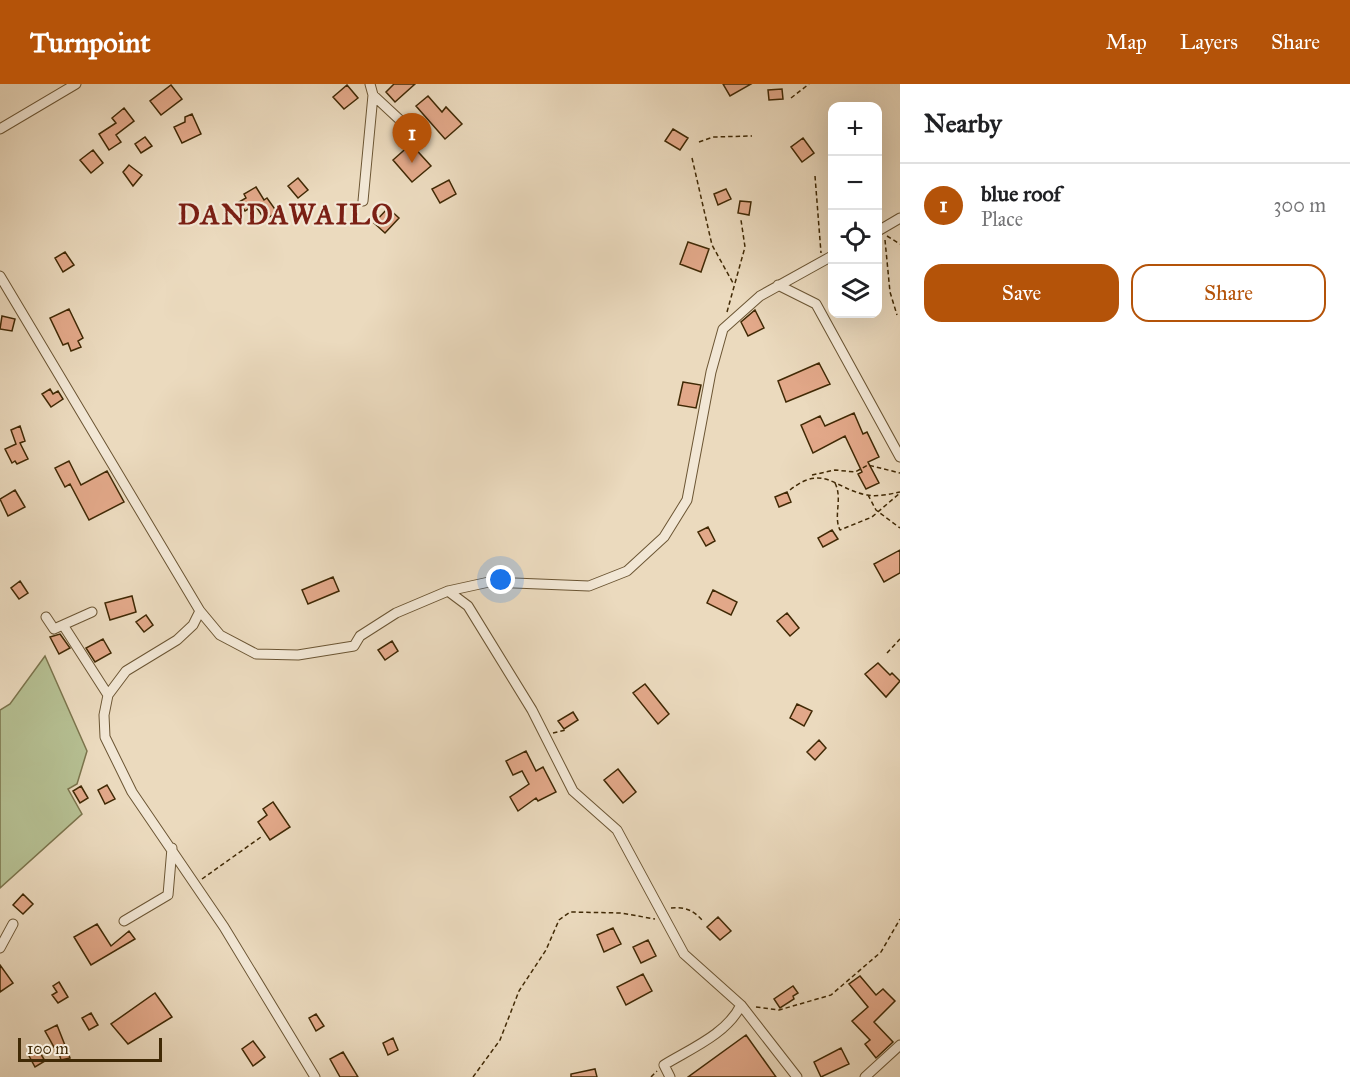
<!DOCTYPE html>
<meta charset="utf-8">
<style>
body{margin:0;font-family:"IM FELL Great Primer",serif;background:#f2f2f2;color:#202124}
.controls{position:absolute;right:18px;top:18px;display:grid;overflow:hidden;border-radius:12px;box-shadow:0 6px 24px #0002}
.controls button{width:54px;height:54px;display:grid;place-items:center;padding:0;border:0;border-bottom:2px solid #e0e0e0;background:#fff;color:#202124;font:30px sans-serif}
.scale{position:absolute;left:18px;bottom:15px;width:144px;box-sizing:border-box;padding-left:6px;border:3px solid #402905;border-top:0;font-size:16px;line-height:21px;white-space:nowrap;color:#402905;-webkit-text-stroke:4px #f2e7d5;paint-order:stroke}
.you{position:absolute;left:501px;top:496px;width:21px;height:21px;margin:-15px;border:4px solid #fff;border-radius:50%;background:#1a73e8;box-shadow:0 0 0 9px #1a73e833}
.badge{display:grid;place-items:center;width:39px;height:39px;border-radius:50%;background:#b45309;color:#fff;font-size:20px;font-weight:700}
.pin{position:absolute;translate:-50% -50px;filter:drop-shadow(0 2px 3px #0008)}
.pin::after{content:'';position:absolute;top:32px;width:21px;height:18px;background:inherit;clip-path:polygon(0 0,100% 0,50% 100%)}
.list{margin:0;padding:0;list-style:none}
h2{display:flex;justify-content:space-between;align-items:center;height:78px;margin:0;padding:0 24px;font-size:26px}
h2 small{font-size:20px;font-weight:400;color:#757577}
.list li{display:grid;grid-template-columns:39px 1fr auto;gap:18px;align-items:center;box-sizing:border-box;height:84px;padding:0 24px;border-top:2px solid #e0e0e0}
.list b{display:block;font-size:22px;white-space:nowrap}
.list p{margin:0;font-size:20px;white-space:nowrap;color:#757577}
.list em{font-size:20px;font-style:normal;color:#757577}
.actions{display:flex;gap:12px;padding:18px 24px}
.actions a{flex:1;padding:14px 0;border:2px solid #b45309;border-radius:18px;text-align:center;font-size:21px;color:#b45309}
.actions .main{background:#b45309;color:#fff}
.icon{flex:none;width:33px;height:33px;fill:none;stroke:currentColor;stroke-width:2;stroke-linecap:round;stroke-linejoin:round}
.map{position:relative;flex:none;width:900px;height:993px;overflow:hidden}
header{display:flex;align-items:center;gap:36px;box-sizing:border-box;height:84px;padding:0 30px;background:#b45309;color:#fff}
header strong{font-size:28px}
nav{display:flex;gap:33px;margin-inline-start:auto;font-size:21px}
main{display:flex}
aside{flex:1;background:#fff}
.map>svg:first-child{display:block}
.green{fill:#b6c093;stroke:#7b744c;stroke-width:1.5}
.building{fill:#e2a889;stroke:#402905;stroke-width:1.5}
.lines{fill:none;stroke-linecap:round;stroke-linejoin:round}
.minor-casing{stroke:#6b5533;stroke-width:11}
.path{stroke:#402905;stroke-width:1.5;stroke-dasharray:4.5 3;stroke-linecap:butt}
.minor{stroke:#f2e7d5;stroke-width:9}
.labels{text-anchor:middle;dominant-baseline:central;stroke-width:4.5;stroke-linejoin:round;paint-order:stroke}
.district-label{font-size:28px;font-weight:bold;letter-spacing:1.5px;fill:#7a1f14;stroke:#f2e7d5}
</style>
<header>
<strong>Turnpoint</strong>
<nav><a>Map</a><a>Layers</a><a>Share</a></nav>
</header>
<main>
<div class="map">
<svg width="900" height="993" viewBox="0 0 900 993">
<rect width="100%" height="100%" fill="#ebdabe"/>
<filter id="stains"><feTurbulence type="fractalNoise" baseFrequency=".00333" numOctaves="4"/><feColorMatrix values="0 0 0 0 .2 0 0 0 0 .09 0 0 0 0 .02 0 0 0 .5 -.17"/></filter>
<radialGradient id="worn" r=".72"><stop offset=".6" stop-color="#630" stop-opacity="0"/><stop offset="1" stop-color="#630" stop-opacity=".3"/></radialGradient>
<path class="green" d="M45,572L87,667L77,700L68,705L82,730L0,804V626L10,620Z"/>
<path class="building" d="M394,0H415L395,18L386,8Z
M723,0H751L730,12Z
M171,1L182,15L161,31L150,17Z
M347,1L358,14L344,25L333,13Z
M782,5L783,15L769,16L768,6Z
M428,12L442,28L446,23L462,40L445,55L416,22Z
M124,24L134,37L116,51L121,58L109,66L99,50L116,39L112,34Z
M192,30L201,50L182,59L174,43L185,38V33Z
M673,45L688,54L680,66L665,57Z
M145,53L152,62L141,69L135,60Z
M803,54L814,69L802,78L791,63Z
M411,60L431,82L412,98L393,76Z
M93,66L103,79L91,89L80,76Z
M129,81L142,91L133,102L123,88Z
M298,94L308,106L298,114L288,102Z
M449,96L456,110L440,119L432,105Z
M256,103L264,116L267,114L277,128L265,136L255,121L245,127L239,118L246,114L244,110Z
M726,105L731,115L718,121L714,110Z
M740,117L751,118L749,131L738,129Z
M388,124L399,134L385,149L374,139Z
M688,158L709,165L701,188L680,180Z
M65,168L74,181L63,188L55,174Z
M69,225L83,254L78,257L81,263L71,267L68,259L63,261L50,234Z
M755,226L764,244L748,252L741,238Z
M2,232L15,235L12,247L0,245Z
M819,279L830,300L786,318L778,297Z
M683,298L701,301L696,324L678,321Z
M50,305L53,310L58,307L63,315L51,323L42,310Z
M854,329L863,350L867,348L879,373L868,378L879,399L866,405L858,390L862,388L845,352L813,369L801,341L820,332L825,342Z
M20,342L25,357L20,359L28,375L17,380L15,377L12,379L5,365L16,360L11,346Z
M69,377L81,401L107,387L124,418L89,436L70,400L65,403L55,384Z
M15,406L25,423L8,432L0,415Z
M787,408L791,418L779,423L775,413Z
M708,443L715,457L706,462L698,448Z
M832,446L838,455L823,463L818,454Z
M900,466V489L884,498L874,480Z
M333,493L339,507L308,520L302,506Z
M20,497L28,509L19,515L11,504Z
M713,506L737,518L731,531L707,519Z
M132,512L136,528L110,536L105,519Z
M787,529L799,544L790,552L777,537Z
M146,531L153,541L144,548L136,538Z
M60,550L70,564L59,570L50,553Z
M103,555L111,569L95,578L86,564Z
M392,557L398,567L385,576L378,566Z
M878,579L890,591L892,589L900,597L886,613L865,590Z
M645,600L669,630L658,640L633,609Z
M797,620L812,627L804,642L790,634Z
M573,628L578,636L564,645L558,637Z
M819,656L826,664L815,676L807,668Z
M526,667L536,687L543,683L556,708L538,717L536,714L518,727L510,713L529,700L522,687L513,691L506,677Z
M618,685L636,708L623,719L604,696Z
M107,701L115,715L105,720L98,706Z
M81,702L88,714L80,719L73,707Z
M273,718L290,743L270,756L258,738L267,731L263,725Z
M23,810L33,820L23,830L13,821Z
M718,833L731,847L720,856L707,843Z
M97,840L111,862L129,847L135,855L91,881L74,853Z
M613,844L621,860L604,868L597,851Z
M648,856L656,872L641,879L633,863Z
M0,881L13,899L0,908Z
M643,890L652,907L626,921L617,903Z
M860,892L876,911L883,905L895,917L874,938L893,958L876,974L865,960L870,956L852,937L868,923L849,900Z
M59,898L68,913L58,919L52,911L57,908L53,902Z
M793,902L798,909L793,912L794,915L780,924L774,915Z
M155,909L172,933L128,960L111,940Z
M91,929L98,941L89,946L82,934Z
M316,930L324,942L316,947L309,934Z
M57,941L70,974L61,976L57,962L54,963L45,947Z
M746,951L776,993H688Z
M393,954L398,966L388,971L383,959Z
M253,957L265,973L253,982L242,965Z
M841,964L849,980L821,993L814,978Z
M38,965L45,977L35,983L28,970Z
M343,968L358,993H340L330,975Z
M595,985L597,993H571V990Z"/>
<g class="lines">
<g class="minor-casing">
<path id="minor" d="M373,11L415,50
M0,45L76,0
M363,117L373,11L370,0
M878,147L900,134
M0,192L200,527L220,551L256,570L298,571L354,562L360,552L396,529L448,507L489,498L589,502L627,487L664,453L687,416L711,288L723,245L760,212L832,172
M778,201L816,220L900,373
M448,507L468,522L532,626L573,707L617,746L684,870L741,921L797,993
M200,527L193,541L177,556L126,587L108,611L104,631L105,653L132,708L224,843L315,993
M46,533L54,545L92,528
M63,541L108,611
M124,837L168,811L172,764
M0,864L13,840
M670,993L664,981C690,965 727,950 741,921
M865,993L900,961"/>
</g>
<path class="path" d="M791,14L809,0
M699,58L713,53L752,52
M692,74L712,161L733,199
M815,92L821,169
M887,152L900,160
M885,156L890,208L897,231
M727,228L745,163L741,136
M812,391L835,386L855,388L868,381L900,389
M835,399C843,415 833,432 840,446L872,433L900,409
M790,406C824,379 834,405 867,411C878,413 890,410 900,408
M868,411L876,426L900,444
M887,569L900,555
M553,649L566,646
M202,795L261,753
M671,824C687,823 693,826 704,838
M756,923L779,926L831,911L881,868L900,835
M473,993L500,956L519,907L546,866L559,836L570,828L621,829L655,835
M651,993L657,987"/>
<use href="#minor" class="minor"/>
</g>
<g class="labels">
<g class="district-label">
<text x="286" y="130">DANDAWAILO</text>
</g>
</g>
<rect width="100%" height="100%" filter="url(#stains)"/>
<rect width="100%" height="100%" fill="url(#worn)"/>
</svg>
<div class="controls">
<button>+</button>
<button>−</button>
<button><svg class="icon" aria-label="locate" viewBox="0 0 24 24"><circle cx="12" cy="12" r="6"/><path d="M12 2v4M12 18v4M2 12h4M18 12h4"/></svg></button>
<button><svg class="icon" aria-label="layers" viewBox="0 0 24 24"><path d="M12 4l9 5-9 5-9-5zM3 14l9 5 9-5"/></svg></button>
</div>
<div class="scale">100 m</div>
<div class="you"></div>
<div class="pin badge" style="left:412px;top:79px">1</div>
</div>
<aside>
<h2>Nearby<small></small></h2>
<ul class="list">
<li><span class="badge">1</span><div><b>blue roof</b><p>Place</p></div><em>300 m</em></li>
</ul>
<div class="actions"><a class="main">Save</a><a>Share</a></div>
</aside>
</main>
